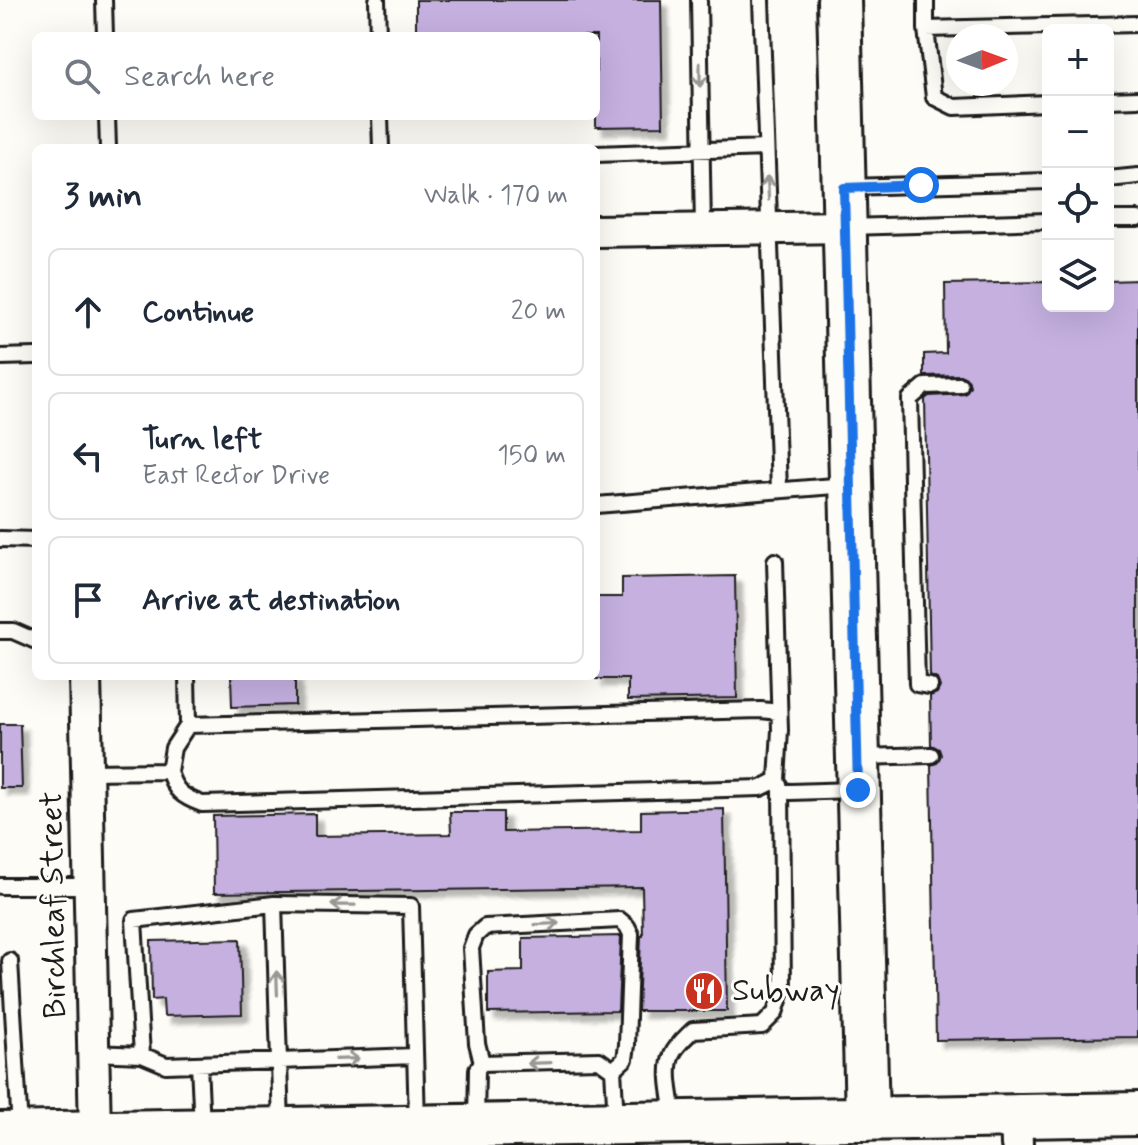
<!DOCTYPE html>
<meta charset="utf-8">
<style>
body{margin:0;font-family:Mynerve,sans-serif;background:#f2f2f3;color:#1f2937}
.controls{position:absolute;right:24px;top:24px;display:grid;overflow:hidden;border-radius:12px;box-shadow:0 8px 32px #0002}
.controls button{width:72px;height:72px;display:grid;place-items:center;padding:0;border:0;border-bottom:2px solid #e0e1e3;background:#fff;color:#1f2937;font:40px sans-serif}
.compass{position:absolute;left:946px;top:24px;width:72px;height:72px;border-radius:50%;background:#fff;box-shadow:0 8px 32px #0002;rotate:89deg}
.stop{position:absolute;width:24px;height:24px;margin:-18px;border:6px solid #1a73e8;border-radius:50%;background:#fff}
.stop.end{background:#1a73e8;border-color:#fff;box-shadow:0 2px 8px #0008}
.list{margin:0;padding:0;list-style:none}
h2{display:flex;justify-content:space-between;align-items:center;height:104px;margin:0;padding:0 32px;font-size:34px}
h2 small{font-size:26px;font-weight:400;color:#747a83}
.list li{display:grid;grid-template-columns:52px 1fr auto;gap:24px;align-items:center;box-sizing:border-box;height:128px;margin:0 16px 16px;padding:0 16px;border:2px solid #e0e1e3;border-radius:12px}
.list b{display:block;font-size:30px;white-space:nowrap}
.list p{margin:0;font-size:26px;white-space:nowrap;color:#747a83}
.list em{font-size:26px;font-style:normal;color:#747a83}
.icon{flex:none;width:44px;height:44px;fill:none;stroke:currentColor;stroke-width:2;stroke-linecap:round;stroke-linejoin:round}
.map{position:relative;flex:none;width:1138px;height:1145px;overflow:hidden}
.search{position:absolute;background:#fff;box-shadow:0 8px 32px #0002;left:32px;top:32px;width:568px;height:88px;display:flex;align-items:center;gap:20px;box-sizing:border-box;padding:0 28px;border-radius:12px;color:#747a83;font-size:30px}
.panel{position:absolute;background:#fff;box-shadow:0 8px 32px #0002;left:32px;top:144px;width:568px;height:536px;border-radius:12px}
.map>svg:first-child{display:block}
.building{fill:#c5b0e0;stroke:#1c1c1c;stroke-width:2;filter:url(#shadow)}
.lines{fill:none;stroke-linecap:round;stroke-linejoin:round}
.lane-casing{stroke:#1c1c1c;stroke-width:20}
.street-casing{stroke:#1c1c1c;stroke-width:36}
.secondary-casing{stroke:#1c1c1c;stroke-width:48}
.lane{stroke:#fdfcf7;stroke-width:14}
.street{stroke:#fdfcf7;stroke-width:30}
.secondary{stroke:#fdfcf7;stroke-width:42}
.oneway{stroke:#989794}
.route{stroke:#1a73e8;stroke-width:10}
.labels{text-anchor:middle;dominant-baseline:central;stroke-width:6;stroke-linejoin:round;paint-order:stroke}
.street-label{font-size:32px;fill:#1c1c1c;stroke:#fdfcf7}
.poi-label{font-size:32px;fill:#1c1c1c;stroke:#fdfcf7;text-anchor:start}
</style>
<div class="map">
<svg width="1138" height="1145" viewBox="0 0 1138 1145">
<defs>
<filter id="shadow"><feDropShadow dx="7" dy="7" stdDeviation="2" flood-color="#0004"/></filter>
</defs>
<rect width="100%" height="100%" fill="#fdfcf7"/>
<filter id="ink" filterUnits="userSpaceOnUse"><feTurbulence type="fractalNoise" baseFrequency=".0125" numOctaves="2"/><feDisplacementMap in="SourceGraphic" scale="16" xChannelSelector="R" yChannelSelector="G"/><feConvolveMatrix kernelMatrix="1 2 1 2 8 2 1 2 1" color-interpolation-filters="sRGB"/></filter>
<g filter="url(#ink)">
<path class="building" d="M416,0H661L663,126L596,127V36H416Z
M1138,280V1037L936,1040L931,765L937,763L941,755L939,749L931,745L930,696L937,693L940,687L937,679L930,676L925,399L929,396L965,394L970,386L968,379L960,375L924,376V354L946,353L945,284L1048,282V306H1108V281Z
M735,576L737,698L628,700V679H596V597H622V578Z
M231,676H295V705L232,707Z
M0,724H20L22,788H0Z
M724,809L727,1011H638L641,936H643L642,887L214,893L213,816L315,814V836L451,834L450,812H503V832L641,830V811Z
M621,936L618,1011L488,1013V972L523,971V938Z
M240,939L242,1014L164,1016L163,999L152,1000L151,941Z"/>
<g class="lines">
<g class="lane-casing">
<path id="lane" d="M104,0L105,36
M377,0L378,36
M699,0L703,229
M761,0L779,490
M926,0V29L934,97L954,107L1048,103
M926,29L1138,24
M1108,100L1138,99
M107,116L108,148
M380,116L381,148
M596,154L766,148
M1108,179L1138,176
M848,187L1048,181
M1108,219H1138
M848,227L1048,221
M0,357L36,356
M596,505L847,485
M0,539L36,540
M775,561L780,730L777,780L781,790L790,792L854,790
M0,631H13L36,641
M187,676L188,725
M930,686L917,684L910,399L925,386L960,385
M862,757L931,755
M169,771L173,748L188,725L761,710L779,712
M87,772L169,771C174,791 183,797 202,804L761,788L777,780
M0,886H89
M274,904L281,1125
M10,961L20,1129
M93,1053L142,1055L134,920L274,904L411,906L417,1122
M142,1055L166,1065L415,1056
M199,1064L202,1127
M613,1070L625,1059L627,1045L631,934L627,926L620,920L485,927L476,935L471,948L477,1043L482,1063L599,1060L613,1070L616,1119
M476,1120L477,1069L482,1063
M675,1121C673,1102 664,1072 672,1055C676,1045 686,1037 693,1030L762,1026L775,1013L783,988L781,790"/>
</g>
<g class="street-casing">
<path id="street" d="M596,231L844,227
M85,676L95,1132
M1016,1116L1017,1145"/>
</g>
<g class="secondary-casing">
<path id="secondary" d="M839,0L867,1119
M0,1134L1138,1114"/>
</g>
<use href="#lane" class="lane"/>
<use href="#street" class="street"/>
<use href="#secondary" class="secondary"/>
</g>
<defs><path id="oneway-shaft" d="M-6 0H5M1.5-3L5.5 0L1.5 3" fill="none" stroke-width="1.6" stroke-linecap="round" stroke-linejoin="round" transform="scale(2)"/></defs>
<g class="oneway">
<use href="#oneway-shaft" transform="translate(700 75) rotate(90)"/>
<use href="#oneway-shaft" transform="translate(768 188) rotate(-93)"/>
<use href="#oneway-shaft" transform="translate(343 905) rotate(-179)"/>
<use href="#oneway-shaft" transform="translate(547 924) rotate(-3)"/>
<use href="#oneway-shaft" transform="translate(277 983) rotate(-92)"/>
<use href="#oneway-shaft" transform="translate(347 1059) rotate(-2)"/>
<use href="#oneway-shaft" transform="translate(539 1063) rotate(178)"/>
</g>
</g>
<g class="lines" filter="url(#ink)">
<path class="route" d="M858,790L844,188L921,185"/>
</g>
<defs>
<g id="restaurant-disc" transform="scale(2)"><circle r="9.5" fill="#c8321e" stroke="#fdfcf7"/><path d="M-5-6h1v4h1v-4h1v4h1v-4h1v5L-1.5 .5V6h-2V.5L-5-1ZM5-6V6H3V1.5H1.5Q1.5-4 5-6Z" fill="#fff"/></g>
</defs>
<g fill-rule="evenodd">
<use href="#restaurant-disc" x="704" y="991"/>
</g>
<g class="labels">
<g class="street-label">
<text transform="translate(54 905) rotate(-91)">Birchleaf Street</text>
</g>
<g class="poi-label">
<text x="732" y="991">Subway</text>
</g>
</g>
</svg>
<div class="controls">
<button>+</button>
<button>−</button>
<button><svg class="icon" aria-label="locate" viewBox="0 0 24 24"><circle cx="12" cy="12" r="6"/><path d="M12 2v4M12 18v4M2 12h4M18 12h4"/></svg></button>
<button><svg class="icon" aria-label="layers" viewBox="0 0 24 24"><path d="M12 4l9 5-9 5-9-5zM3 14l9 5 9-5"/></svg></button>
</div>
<svg class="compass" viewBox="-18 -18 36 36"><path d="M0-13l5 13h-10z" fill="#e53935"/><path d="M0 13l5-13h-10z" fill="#747a83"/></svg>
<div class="stop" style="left:921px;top:185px"></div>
<div class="stop end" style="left:858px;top:790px"></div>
<div class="search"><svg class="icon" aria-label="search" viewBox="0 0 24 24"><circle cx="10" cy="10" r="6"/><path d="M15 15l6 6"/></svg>Search here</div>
<section class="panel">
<h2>3 min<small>Walk · 170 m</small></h2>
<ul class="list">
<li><svg class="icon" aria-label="ahead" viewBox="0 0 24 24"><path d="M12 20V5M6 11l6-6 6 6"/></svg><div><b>Continue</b></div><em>20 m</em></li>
<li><svg class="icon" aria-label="left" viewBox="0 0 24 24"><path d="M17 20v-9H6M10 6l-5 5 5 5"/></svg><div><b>Turn left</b><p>East Rector Drive</p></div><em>150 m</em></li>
<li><svg class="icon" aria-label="arrive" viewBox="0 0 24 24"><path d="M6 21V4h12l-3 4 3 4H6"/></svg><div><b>Arrive at destination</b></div></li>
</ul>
</section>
</div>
